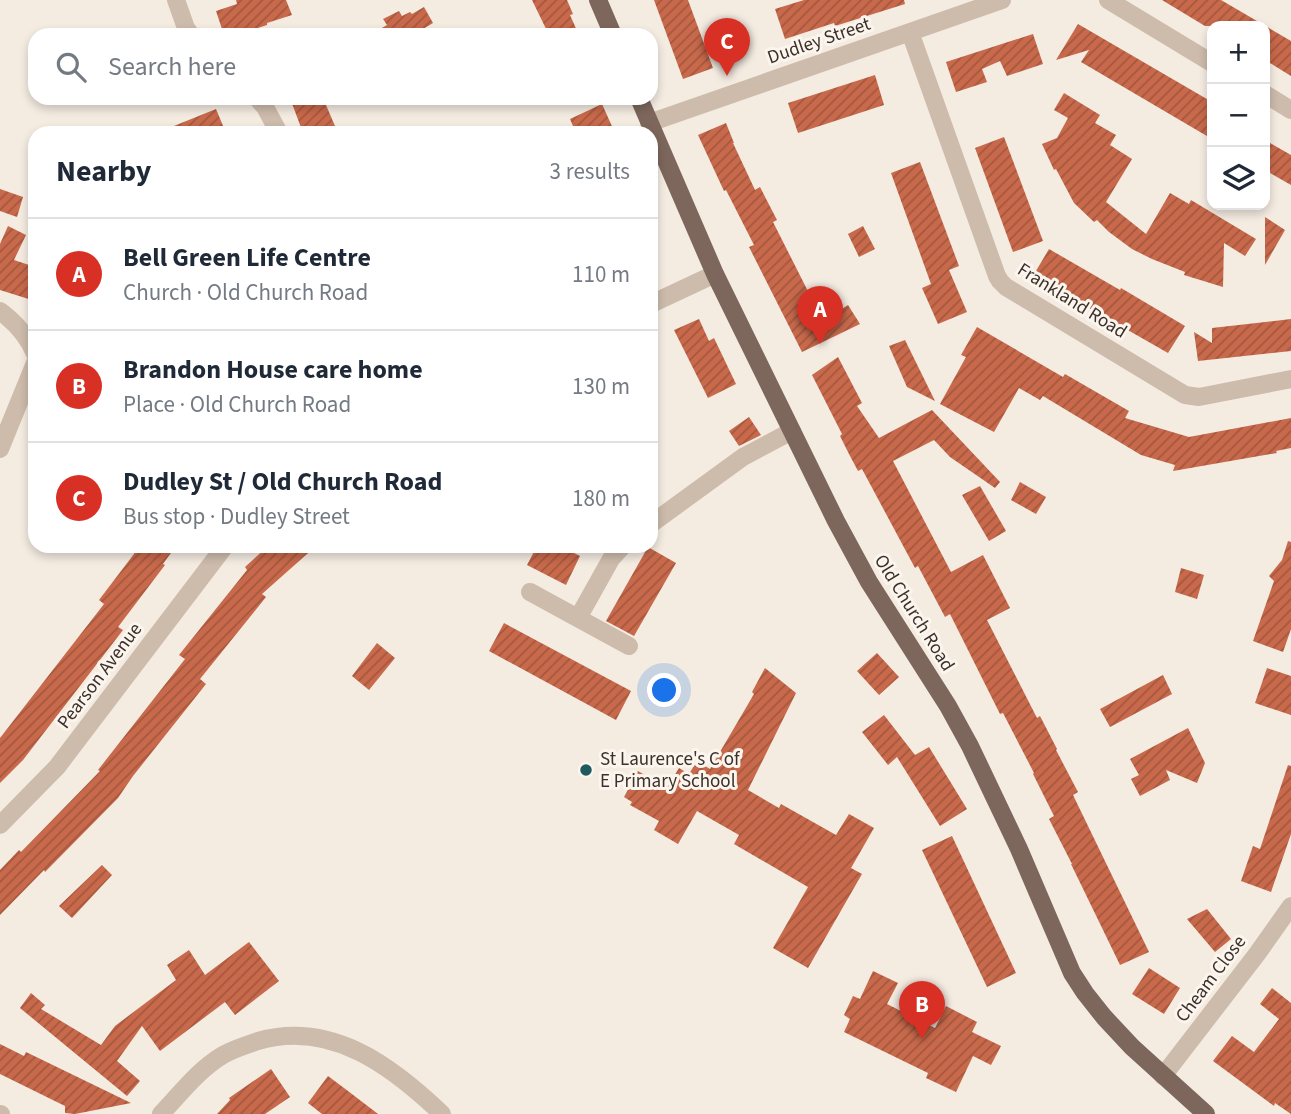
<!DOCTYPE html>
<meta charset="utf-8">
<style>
body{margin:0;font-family:"Source Sans 3",sans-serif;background:#f2f2f3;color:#1f2937}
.controls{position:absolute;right:21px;top:21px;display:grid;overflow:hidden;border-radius:14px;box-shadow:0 4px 10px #0003}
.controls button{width:63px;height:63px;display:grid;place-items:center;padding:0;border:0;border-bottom:2px solid #e0e1e3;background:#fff;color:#1f2937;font:35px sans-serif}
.you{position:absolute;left:665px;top:691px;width:24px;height:24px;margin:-18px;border:5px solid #fff;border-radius:50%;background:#1a73e8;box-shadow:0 0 0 10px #1a73e833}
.badge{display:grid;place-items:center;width:46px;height:46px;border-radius:50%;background:#d93025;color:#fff;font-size:23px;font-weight:700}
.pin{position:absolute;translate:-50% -58px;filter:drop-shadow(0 2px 4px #0008)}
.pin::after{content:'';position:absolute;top:37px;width:24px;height:21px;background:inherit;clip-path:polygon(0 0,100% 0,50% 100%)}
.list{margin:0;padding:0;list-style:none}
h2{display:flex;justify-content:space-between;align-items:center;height:91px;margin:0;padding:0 28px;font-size:30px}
h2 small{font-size:23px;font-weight:400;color:#747a83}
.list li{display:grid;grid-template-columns:46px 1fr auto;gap:21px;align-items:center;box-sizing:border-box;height:112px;padding:0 28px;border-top:2px solid #e0e1e3}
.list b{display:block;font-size:26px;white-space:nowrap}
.list p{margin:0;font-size:23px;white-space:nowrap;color:#747a83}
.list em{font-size:23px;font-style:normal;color:#747a83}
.icon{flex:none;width:38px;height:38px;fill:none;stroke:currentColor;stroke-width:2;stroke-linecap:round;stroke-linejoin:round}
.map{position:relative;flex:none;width:1291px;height:1114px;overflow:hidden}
.search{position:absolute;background:#fff;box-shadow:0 4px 10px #0003;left:28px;top:28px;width:630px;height:77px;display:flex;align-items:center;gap:18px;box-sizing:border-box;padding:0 24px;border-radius:21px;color:#747a83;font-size:26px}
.panel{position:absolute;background:#fff;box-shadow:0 4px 10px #0003;left:28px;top:126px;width:630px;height:427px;border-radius:21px}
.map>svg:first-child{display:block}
.building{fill:url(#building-hatch)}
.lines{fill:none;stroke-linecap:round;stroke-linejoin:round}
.minor{stroke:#cdbbac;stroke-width:18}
.major{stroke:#7d675c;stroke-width:18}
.poi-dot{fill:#1f5a5e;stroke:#fbf5ee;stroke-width:2.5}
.labels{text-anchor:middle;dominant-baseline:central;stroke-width:6;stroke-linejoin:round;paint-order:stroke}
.street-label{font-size:19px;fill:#3b302b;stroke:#fbf5ee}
.poi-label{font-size:19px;fill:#3b302b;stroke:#fbf5ee;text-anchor:start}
</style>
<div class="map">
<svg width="1291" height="1114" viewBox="0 0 1291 1114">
<defs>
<pattern id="building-hatch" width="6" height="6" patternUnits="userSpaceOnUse" patternTransform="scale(1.75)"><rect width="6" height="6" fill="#c8694b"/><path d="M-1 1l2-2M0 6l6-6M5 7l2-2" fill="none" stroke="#a4573f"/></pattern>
</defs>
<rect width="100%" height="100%" fill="#f4ebe1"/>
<path class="building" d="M236,0H286L292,15L267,23V25L236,35H224L216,11L237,4Z
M532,0H567L573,14L570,15L579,35H549Z
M654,0H688L713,68L683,79Z
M804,0H904L905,4L835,26L834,23L785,39L775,9Z
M1162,0H1221L1291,41V76L1265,60V26H1205Z
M424,7L433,23L413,35H370L387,25L383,19L399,11L402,16L410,12L412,14Z
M1078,24L1212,102V139L1081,62L1089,50L1056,60Z
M1033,34L1043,64L1007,76L1000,61L982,69L987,82L956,92L946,62Z
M875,75L884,105L798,133L788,103Z
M1064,93L1100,115L1095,123L1116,135L1110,145L1132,159L1106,202L1146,234L1170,193L1189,204L1191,200L1256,239L1245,256L1224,243L1223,287L1184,275L1185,272L1152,259L1132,249L1109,232L1097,220L1094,222L1074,203L1056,169L1054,170L1042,144L1057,138L1068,118L1054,110Z
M290,98H323L338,133H303Z
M602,104L615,133H576L570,119Z
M216,109L226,133H159V132Z
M726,123L734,143H733L755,190L760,187L777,220L773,222L823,321L848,305L860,324L802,352L749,247L754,245L726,190L724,191L698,135Z
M1004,137L1043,241L1013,252L975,148Z
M1265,140L1291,155V185L1265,170Z
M920,162L959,266L949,270L967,312L938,324L922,288L931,284L891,173Z
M0,189L23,197L17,217L0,211Z
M1265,217L1285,230L1265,265Z
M8,226L26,235L14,260L35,267V301L0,290V244Z
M863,226L875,249L859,257L848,234Z
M1049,249L1120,290L1121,288L1185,326L1168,353L1033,276Z
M699,319L709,341L714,338L736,384L708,398L674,330Z
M1291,319V351L1198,361L1194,332L1212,343V328Z
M977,327L1063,377L1065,374L1129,411L1125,418L1189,437L1291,418V448L1276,451L1277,453L1173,471L1175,465L1141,455L1043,396L1040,400L1019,388L994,432L940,404L966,357L961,355Z
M905,340L935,401L907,387L889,346Z
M838,357L862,403L857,406L879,438L932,410L1000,482L995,488L950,457L934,440L893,461L951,572L983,555L1010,608L987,620L1037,718L1040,716L1057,749L1056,750L1078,792L1073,795L1149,952L1120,965L1071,864H1072L1049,819L1054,816L1033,774L1034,773L1003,713L1000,714L950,614L945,617L918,566L915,568L862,469L858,471L849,454L840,436L842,434L812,375Z
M749,417L761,435L739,446L729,431Z
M1020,482L1046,497L1036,514L1011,500Z
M980,486L1006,531L989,541L962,495Z
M1288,541L1291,542V629L1283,652L1253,641L1274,581L1269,576L1282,560Z
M140,546H176L163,564L165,565L118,627L123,630L23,760L0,783V738L104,604L99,600Z
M268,546H316L262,594L266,597L200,679L206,684L133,776L118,798L45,872L44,870L0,915V870L19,850L21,852L100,771L98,770L185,659L179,655L247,570L245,567Z
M537,546H560L580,556L566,585L527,565Z
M648,547L676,563L634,636L606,621Z
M1181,568L1204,575L1197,599L1175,592Z
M504,623L631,691L616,720L489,651Z
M377,643L395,658L369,690L352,676Z
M877,653L899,677L879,695L857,671Z
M765,668L796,693L748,790L779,808L781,804L836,835L849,814L874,828L851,868L862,874L808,968L773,948L808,887L734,844L739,835L697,811L678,844L654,830L659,821L630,805L632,802L624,797L638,771L667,788L679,768L689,774L697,761L710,769L754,694L752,692Z
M1267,668L1291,676V715L1255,703Z
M1163,675L1172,694L1110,727L1100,709Z
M884,715L915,755L929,747L967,809L940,826L897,757L888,765L862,732Z
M1188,728L1205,763L1197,783L1166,770L1170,780L1140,796L1131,779L1139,775L1130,759Z
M1288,765L1291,766V834L1271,892L1241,881L1253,846L1260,849Z
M952,836L1016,973L987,987L922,850Z
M102,865L112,875L72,918L59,906Z
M1207,909L1231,939L1215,952L1187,919Z
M249,942L279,981L235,1015L225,1002L160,1051L142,1026L117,1061L140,1081L127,1096L20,1008L31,993L45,1005L41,1009L101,1045L115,1026L176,980L167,965L189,950L205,975Z
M1149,968L1180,988L1164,1014L1132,994Z
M873,971L898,983L887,1004L935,1028L946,1006L977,1022L972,1032L1001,1046L991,1065L973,1056L956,1092L926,1078L928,1073L844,1032L850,1019L844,1015L853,996L860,999Z
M1272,988L1291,1003V1114L1275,1103L1274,1106L1213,1061L1232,1036L1254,1052L1279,1019L1260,1004Z
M0,1044L24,1056L26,1052L131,1103L75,1114L65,1113V1106L0,1074Z
M271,1069L290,1097L265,1114H217L230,1100L229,1098Z
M328,1076L348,1091L378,1114H322L308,1103Z"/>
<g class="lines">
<path class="minor" d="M176,0L186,28L191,35
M1108,0L1212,63
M910,32L997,276L1000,281L1006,287L1185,395L1199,397L1291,379
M1265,94L1291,110
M257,98L265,107L279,133
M649,123L1002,0
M651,304L715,274
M0,311C16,323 28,336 35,354
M0,449L35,363
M651,524L743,457L792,431
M530,592L629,646
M578,618L611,559L623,546
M0,825L57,767L225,546
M1163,1076L1257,954L1291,906
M0,1114H1
M161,1114C180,1094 198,1070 223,1055C233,1049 246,1045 258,1041C331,1020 392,1066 442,1114"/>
<path class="major" d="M598,0L613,35
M639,98L715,274L836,521L869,582L948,706L970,746L1019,849L1072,973L1085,993L1104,1017L1132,1047L1206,1114"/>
</g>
<circle class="poi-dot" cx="586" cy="770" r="7"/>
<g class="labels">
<g class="street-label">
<text transform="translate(819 41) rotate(-19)">Dudley Street</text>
<text transform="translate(1072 301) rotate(32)">Frankland Road</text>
<text transform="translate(914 613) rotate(58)">Old Church Road</text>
<text transform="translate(100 676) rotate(-53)">Pearson Avenue</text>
<text transform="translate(1211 979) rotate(-53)">Cheam Close</text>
</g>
<g class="poi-label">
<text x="600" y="759">St Laurence's C of<tspan x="600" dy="22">E Primary School</tspan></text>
</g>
</g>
</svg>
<div class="controls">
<button>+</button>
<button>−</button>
<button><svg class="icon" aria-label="layers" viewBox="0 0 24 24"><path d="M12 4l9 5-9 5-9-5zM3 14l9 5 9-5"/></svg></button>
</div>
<div class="you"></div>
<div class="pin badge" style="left:820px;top:344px">A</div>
<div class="pin badge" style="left:922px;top:1039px">B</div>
<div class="pin badge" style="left:727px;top:76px">C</div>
<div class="search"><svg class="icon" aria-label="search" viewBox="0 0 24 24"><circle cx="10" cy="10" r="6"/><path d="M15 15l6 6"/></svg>Search here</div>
<section class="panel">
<h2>Nearby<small>3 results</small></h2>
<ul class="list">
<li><span class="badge">A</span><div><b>Bell Green Life Centre</b><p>Church · Old Church Road</p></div><em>110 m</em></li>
<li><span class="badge">B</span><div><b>Brandon House care home</b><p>Place · Old Church Road</p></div><em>130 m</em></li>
<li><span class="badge">C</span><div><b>Dudley St / Old Church Road</b><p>Bus stop · Dudley Street</p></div><em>180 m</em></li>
</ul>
</section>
</div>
